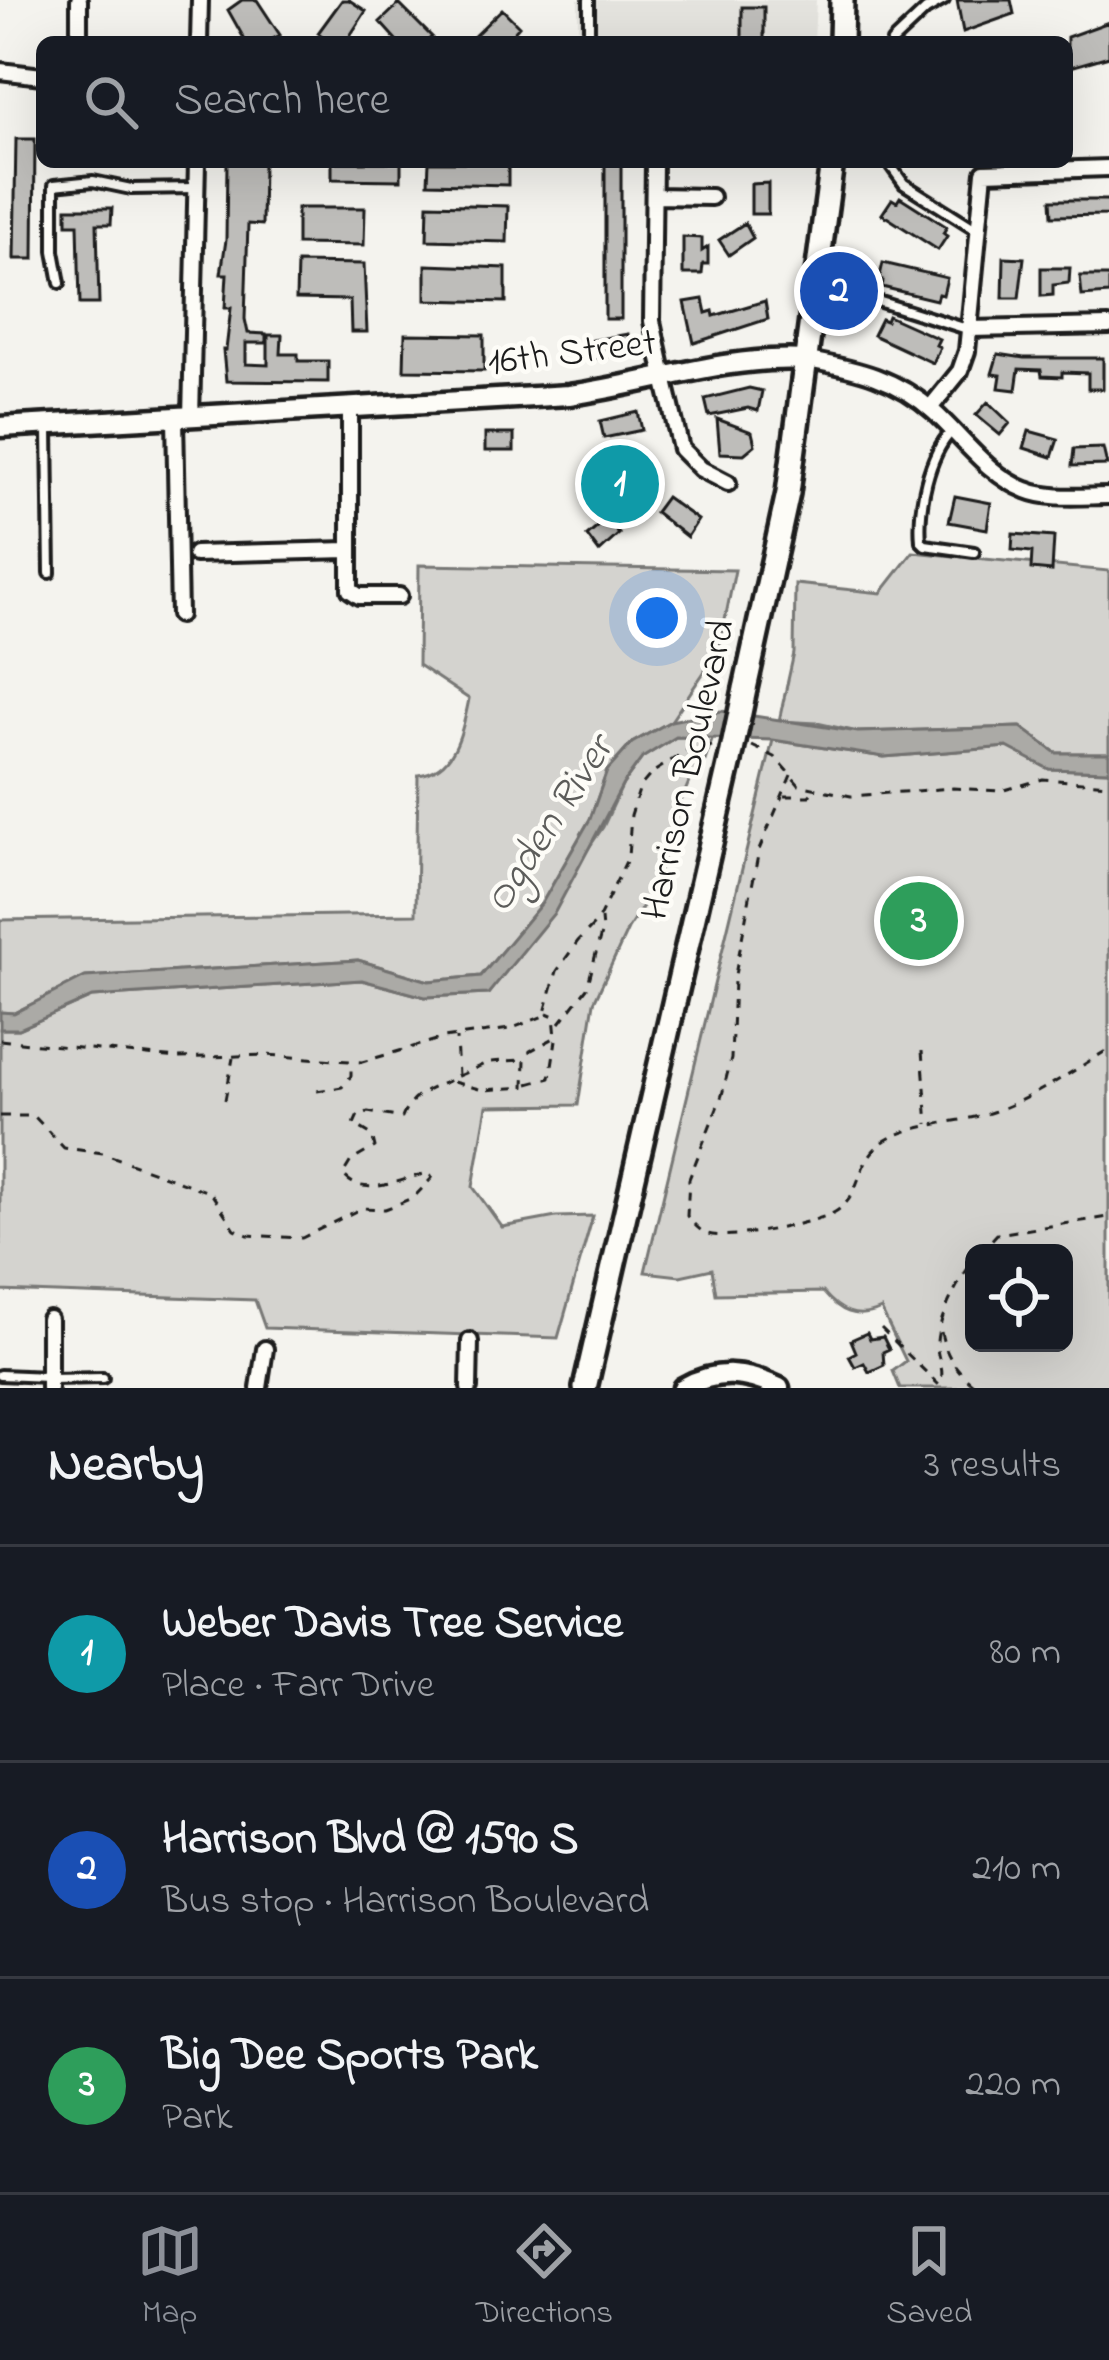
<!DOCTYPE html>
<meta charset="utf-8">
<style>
body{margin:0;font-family:"Indie Flower",sans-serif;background:#242831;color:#f1f3f6}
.controls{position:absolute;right:36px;bottom:36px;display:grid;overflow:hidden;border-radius:18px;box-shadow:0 12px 48px #0002}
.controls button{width:108px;height:108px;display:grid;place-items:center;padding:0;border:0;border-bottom:3px solid #363941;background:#171b24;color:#f1f3f6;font:60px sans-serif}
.you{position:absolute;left:657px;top:618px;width:42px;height:42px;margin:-30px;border:9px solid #fff;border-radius:50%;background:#1a73e8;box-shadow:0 0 0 18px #1a73e833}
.badge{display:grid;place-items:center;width:78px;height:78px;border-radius:50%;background:#8c9099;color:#fff;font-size:39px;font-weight:700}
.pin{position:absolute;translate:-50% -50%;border:6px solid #fff;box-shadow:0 3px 12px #0006}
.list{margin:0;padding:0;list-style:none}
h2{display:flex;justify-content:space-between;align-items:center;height:156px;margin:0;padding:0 48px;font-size:51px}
h2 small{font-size:39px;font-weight:400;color:#9ea1a6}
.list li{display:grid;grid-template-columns:78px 1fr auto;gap:36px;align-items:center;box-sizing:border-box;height:216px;padding:0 48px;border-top:3px solid #363941}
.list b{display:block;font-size:45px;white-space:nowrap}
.list p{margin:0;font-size:39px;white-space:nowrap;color:#9ea1a6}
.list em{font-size:39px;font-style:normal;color:#9ea1a6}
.icon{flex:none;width:66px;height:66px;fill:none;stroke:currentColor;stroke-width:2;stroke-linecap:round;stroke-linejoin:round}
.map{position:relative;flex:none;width:1109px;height:1388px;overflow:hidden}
.search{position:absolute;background:#171b24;box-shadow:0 12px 48px #0002;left:36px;right:36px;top:36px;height:132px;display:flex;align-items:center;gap:30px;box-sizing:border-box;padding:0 42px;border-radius:18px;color:#9ea1a6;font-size:45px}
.sheet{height:804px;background:#171b24}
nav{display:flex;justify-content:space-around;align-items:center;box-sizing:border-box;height:168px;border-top:3px solid #363941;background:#171b24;font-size:33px;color:#9ea1a6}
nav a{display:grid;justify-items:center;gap:6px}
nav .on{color:#8c9099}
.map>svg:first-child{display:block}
.built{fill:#e4e3de}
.green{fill:#d4d3cf;stroke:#787876;stroke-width:3;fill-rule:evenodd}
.water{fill:#abaaa6;stroke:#72716f;stroke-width:3}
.building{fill:#bebdba;stroke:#1c1c1c;stroke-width:3}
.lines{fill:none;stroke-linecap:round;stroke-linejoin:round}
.lane-casing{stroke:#1c1c1c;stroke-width:16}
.street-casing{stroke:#1c1c1c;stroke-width:22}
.secondary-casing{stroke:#1c1c1c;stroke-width:27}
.primary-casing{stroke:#1c1c1c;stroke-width:30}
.path{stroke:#1c1c1c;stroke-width:3;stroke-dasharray:9 9;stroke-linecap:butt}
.lane{stroke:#fdfcf7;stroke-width:8}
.street{stroke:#fdfcf7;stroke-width:14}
.secondary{stroke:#fdfcf7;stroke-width:18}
.primary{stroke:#fdfcf7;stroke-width:21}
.primary-bridge-casing{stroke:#1c1c1c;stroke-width:30;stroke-linecap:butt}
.primary-bridge{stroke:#fdfcf7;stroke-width:21}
.labels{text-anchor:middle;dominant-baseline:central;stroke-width:9;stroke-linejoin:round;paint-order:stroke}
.street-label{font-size:39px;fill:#1c1c1c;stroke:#fdfcf7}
.water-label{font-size:42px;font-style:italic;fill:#5c5c5a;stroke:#fdfcf7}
</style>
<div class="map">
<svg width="1109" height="1388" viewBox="0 0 1109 1388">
<rect width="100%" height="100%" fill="#f4f3ee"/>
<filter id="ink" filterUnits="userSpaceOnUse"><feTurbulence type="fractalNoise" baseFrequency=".00833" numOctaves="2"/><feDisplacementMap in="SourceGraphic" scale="24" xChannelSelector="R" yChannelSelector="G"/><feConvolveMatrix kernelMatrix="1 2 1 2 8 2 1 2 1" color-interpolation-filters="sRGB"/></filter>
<g filter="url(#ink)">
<path class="built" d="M578,0H816L814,42H578Z"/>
<path class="green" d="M913,552L1109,571V753H1056L1020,727L858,732L817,723L779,721L794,653L795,584L881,593Z
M419,565L735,570L719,650L671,721L632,743L607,771L590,819L542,903L481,976L429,981L358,960L86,977L14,1013L0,1012V920L416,914L418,775C456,771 463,729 469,699L418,665Z
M713,736L704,764L689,782L679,806L652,892L628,929L594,1002L578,1105L487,1106L473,1187L502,1227L556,1217L593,1216L558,1338L265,1328L255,1300L0,1291V1029H19L92,997L362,980L425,997L488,994L603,827L623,784L642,758L676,737Z
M773,740L884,757L1008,747L1049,769L1109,771V1388H900L893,1371L906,1361L881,1309C856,1321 839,1311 823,1292L716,1294L712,1269L680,1276L645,1272ZM974,1253H1064V1343H974Z"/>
<path class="water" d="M721,711L858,732L1021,727L1056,753H1109V771L1049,769L1007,747L884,757L773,740L676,737L642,758L623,784L555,912L488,994L425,997L362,980L92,997L19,1029H0V1012L14,1013L85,977L358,960L429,981L481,976L542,903L590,819L607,771L632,743L671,721Z"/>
<path class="building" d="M242,0H257L280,35L267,42H246L228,10Z
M342,0H349L366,11L346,42H331L318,33Z
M957,0H1011L1014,14L963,32Z
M399,4L432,37L426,42H398L380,22Z
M742,7H764V42H742Z
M502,9L519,26L505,42H468Z
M1109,22V56L1067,68V37Z
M16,139H35L34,259H14Z
M227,162H263L262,225L248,224L245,319L248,333L266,334V343H246V364L268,365V335H282L281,354H298V361H328V382L226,381L223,350H226L231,308H225L227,274H221L226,240Z
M332,162H401V180L332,179Z
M429,162H508V185L428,183Z
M605,162H621V319H605Z
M768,183V214H751V184Z
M900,197L947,227L943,233L947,236L938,250L882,214L892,199L897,202Z
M1051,200H1109V215L1052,216Z
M428,204L508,206L507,242L427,240Z
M67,208H112L111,224H97L99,304H80L78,224H67Z
M297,208H365L364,245L297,244Z
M745,223L753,238L729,255L719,240Z
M683,237L702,238V251L708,247V264H703L702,274H683Z
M1004,257L1024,258L1019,298H1003Z
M297,263L364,264L367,332H351L350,300L296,299Z
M883,263L947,278L943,295L938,294L936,300L882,287L883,281L879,280Z
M426,265L506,268V302L426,300Z
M1041,268H1070L1069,283L1053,285V295L1041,296Z
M1080,276H1109V294L1082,296Z
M703,299L706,313L713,311L714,316L765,301L768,319L694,343L685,302Z
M888,316L939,339L936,345L940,347L933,363L873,335L881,319L886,321Z
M405,334L484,335V371L404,370Z
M628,334L631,352L591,359L588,341Z
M998,354L1024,358H1103V389H1088V373L1062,372V377L1042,376L1041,370L1019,369L1016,390L999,388L1001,375L992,374Z
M749,388L762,391L758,411L748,408L709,416L705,399Z
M988,402L1010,423L1000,435L976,415Z
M638,412L642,430L604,438L600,421Z
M717,419L752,432L755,445L744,454L720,453Z
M1029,431L1058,439L1052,457L1024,448Z
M485,434H514V451H485Z
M1103,448L1107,465L1072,466L1074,449Z
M626,459L633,471L628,474L643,501L629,509L621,492L613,496L602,472Z
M955,496L991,503L987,529L949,522Z
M666,497L698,520L687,537L655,512Z
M606,520L619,534L599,552L587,536Z
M1013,534L1054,537L1052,571L1031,569L1032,552L1012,550Z
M867,1333L870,1339L883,1337L889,1349L883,1352L884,1365L869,1372L864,1363L855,1367L849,1356L856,1352L851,1340Z"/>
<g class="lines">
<g class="lane-casing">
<path id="lane" d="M589,42V0
M892,42L926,10L944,0
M888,162L904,184L977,230
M60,283L54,251V185L93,181L131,189L195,188
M871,299L967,329
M48,429L50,573
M952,431C928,455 918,508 921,541L925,545L974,552
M0,1375L48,1377
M51,1379L103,1378"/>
</g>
<g class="street-casing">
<path id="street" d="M79,0V42
M199,42L200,0
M0,71L42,76
M654,162L652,321L664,377L681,449L701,469L728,483
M654,196L711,197
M969,329L1109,326
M808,360C856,369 897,378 934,412C963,438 989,476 1026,490C1050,500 1083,496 1109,496
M350,408V590L359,596H399
M930,408L960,371L967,351L984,172L1109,168
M191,418L197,162
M175,419L179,615
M195,554L348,550
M49,1388V1319
M259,1388L265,1349
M469,1388L470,1341"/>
</g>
<g class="secondary-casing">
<path id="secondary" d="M0,427L569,395C650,384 726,355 808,360
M683,1388C717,1369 745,1372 779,1388"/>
</g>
<g class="primary-casing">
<path id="primary" d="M841,42L842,0
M745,689L788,493L832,162
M585,1388L730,761"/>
</g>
<path class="path" d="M752,746L775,757L799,785L851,796L953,788L1001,791L1043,779L1109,784
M791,775L759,850L734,980L731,1059L722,1095L689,1179L687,1216C693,1223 699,1231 708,1234C728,1241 816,1223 835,1212C867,1193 851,1154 896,1135C925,1123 957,1123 986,1114C1029,1101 1071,1072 1109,1049
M785,796H809L814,790
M560,1023L587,988L602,930L601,919
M0,1040L177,1058L267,1055L362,1062L443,1038L510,1029L544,1016L557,971L578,941L597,922L628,857L631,815L640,787L652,773L686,751L718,745
M922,1051L928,1124
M458,1076L489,1062L523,1060
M453,1082L483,1090L524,1087L525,1060L530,1051L556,1037L554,1016L547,1013
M528,1084L550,1078L556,1040
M317,1091L342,1087L351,1076V1064
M225,1100L233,1058
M0,1116H34L64,1148L103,1153L211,1193L235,1229L248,1235L302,1238L362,1208L385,1209L398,1204L414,1197L432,1178L429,1173C404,1177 362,1201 343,1174L351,1161L375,1147L372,1135L354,1124L358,1115L368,1112L402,1118C413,1090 435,1089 458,1076L456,1038
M980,1253L997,1234L1109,1217
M881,1328L939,1385C946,1371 938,1362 937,1348C935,1323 959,1279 974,1260
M941,1332C946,1358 958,1372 978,1388"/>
<use href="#lane" class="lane"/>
<use href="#street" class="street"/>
<use href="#secondary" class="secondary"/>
<use href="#primary" class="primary"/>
<g class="primary-bridge-casing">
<path id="primary-bridge" d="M730,761L745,689"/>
</g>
<use href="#primary-bridge" class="primary-bridge"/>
</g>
</g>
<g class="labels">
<g class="street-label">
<text transform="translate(572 354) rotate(-7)">16th Street</text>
<text transform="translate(690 770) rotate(-77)">Harrison Boulevard</text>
</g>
<g class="water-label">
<text transform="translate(550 825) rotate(-57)">Ogden River</text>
</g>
</g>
</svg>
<div class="controls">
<button><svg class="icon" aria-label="locate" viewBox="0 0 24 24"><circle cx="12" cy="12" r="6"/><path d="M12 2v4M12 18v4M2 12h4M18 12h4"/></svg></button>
</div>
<div class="you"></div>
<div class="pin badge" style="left:620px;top:484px;background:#0f9aa8">1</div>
<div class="pin badge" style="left:839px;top:291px;background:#1a4fb4">2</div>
<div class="pin badge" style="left:919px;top:921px;background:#2e9e5b">3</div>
<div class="search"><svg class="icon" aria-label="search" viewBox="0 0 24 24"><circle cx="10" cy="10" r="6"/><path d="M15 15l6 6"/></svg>Search here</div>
</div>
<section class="sheet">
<h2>Nearby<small>3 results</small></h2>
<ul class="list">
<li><span class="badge" style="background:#0f9aa8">1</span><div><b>Weber Davis Tree Service</b><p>Place · Farr Drive</p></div><em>80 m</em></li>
<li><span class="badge" style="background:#1a4fb4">2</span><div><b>Harrison Blvd @ 1590 S</b><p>Bus stop · Harrison Boulevard</p></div><em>210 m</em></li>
<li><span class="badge" style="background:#2e9e5b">3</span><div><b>Big Dee Sports Park</b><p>Park</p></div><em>220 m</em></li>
</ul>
</section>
<nav>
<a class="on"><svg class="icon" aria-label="map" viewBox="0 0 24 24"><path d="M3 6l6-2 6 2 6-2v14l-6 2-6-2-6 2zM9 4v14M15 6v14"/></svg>Map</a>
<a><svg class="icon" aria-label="directions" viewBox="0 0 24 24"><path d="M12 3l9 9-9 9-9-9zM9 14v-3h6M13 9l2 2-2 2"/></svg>Directions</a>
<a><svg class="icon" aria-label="saved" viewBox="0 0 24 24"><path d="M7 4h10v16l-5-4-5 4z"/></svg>Saved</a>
</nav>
